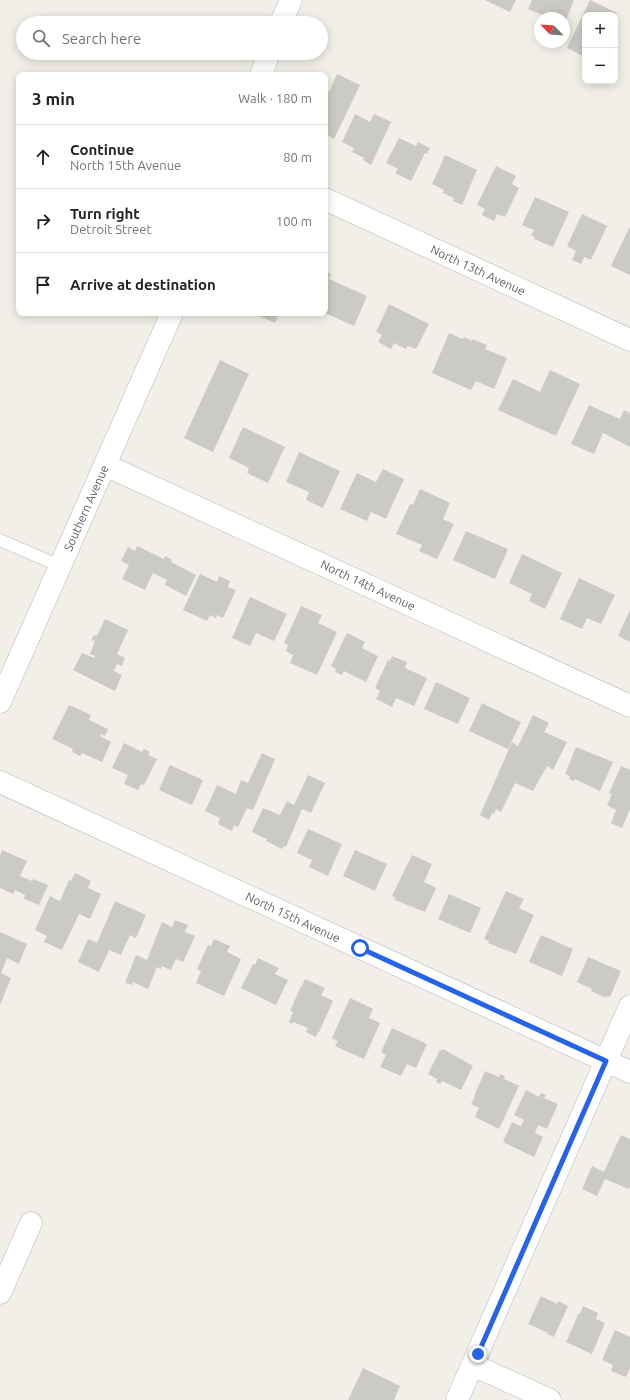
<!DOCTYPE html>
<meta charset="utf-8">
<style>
body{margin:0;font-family:Ubuntu,sans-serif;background:#f2f2f2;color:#222}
.controls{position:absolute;right:12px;top:12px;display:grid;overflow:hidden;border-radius:8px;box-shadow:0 2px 10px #0003}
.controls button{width:36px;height:36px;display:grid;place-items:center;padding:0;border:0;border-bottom:1px solid #e0e0e0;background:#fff;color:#222;font:20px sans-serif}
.compass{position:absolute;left:534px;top:12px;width:36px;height:36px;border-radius:50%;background:#fff;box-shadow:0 2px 10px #0003;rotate:295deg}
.stop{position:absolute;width:12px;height:12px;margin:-9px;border:3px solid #2563eb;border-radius:50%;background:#fff}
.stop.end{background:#2563eb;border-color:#fff;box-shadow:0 1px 4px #0008}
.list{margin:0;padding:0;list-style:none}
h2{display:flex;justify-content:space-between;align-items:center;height:52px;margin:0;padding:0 16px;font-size:17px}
h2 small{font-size:13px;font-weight:400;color:#767676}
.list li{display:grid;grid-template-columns:26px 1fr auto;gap:12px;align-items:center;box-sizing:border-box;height:64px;padding:0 16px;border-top:1px solid #e0e0e0}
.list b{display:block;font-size:15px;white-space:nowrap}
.list p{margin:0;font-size:13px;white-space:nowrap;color:#767676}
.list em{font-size:13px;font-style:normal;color:#767676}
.icon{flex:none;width:22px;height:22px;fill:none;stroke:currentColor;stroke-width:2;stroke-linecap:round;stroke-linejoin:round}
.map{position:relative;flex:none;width:630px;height:1400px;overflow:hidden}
.search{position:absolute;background:#fff;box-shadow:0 2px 10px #0003;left:16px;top:16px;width:312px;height:44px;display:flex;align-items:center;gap:10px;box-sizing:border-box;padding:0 14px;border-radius:22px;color:#767676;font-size:15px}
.panel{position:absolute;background:#fff;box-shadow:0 2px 10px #0003;left:16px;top:72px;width:312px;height:244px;border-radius:8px}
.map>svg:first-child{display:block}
.building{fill:#cccac5}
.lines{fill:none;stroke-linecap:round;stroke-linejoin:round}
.service-casing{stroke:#b5b8bc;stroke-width:13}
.minor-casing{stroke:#b5b8bc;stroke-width:23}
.tertiary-casing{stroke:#b5b8bc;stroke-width:23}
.service{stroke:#fff;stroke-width:12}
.minor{stroke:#fff;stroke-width:22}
.tertiary{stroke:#fff;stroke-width:22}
.route{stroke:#2563eb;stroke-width:5}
.labels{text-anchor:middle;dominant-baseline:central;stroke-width:3.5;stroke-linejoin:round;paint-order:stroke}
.street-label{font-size:12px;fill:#5f6368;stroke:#fff}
</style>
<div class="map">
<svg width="630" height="1400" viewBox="0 0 630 1400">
<rect width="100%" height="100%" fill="#f1efe8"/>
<path class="building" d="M485,0H516L510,12Z
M532,0H574L564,25V18H546L547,17L528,9Z
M590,0L617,13L616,15H585V57L567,48Z
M337,74L360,85L334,139L326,134L325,137V90L329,92Z
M355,114L370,122L374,114L391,122L371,165L363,160L364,158L352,152L354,148L342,142Z
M399,138L416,146L418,142L430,148L427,154L425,153L411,181L395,173L398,169L386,163Z
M445,155L477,170L462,205L453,201L454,198L443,193L444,190L432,184Z
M496,166L516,176L512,184L519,188L505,217L497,214L494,221L482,215L485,209L477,205Z
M535,197L569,212L553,247L534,239L535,237L531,235L534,230L522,225Z
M582,214L607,226L591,260L584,257L581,264L572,260L576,251L567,246Z
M629,228L630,229V275L611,266Z
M325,271L331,274L329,279L367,296L354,326L325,313Z
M389,304L429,324L416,349L408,346L406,349L394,343L391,349L378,342L382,335L376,332Z
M252,313H279L275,323Z
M449,333L463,339L464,337L472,341V339L487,345L485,349L507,358L494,389L476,381L471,390L432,373Z
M220,360L249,374L213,452L184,438Z
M550,370L580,384L556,436L498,410L513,379L540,392Z
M589,405L620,419L624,410L630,413V447L603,433L594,454L571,444Z
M243,427L285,447L268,483L247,473L249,468L229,458Z
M299,452L340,471L323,508L306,500L309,492L286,482Z
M383,469L404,479L386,519L371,512L367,521L340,509L357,473L376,482Z
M420,489L450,503L443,519L454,524L437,559L419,551L422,545L396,534L410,504L413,505Z
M466,531L508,549L495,579L453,560Z
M137,546L164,559L165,556L172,560L171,562L196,575L186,596L165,585L167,580L153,573L145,590L122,579L129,565L121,561L128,547L135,551Z
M522,554L562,573L545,609L529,601L532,594L509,583Z
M200,574L217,582L219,576L230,581L228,587L236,590L223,618L217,615L216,618L210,615L207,621L183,610Z
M579,578L615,595L601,624L587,618L582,629L560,619Z
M250,597L287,614L274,641L256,633L250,646L232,638Z
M301,606L322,615L318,623L337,632L317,675L290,663L293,655L286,651L288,645L284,643Z
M630,610V642L618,636Z
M105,619L128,630L117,654L125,658L122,666L117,664L114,671L122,675L115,691L73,670L82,653L94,658L95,656L90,654L95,641L91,640L94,635L97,636Z
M347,633L365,642L362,648L378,656L366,682L344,671L342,675L335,672L336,669L331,666Z
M392,656L407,662L405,668L427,678L414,706L396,698L392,707L376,699L380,691L375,688L388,660L390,661Z
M436,682L470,698L458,724L424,709Z
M482,703L521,722L508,749L469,731Z
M69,705L91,715L89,720L108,729L105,736L101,734L100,736L111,742L102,762L82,753L80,756L72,752L73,749L52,739Z
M533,715L549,723L544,732L567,742L553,770L547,766L533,791L515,783L501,812L496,809L494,814L492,813L489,820L480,815L512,742L518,746Z
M124,743L142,752L144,749L150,752L148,755L157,759L144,785L141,784L138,790L124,784L128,775L112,768Z
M576,747L613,762L600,791L575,779L574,781L569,779L570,776L565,774Z
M262,753L275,759L253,810L247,808L238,827L234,825L232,831L218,824L220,818L205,811L217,785L236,794L241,780L248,783Z
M170,765L203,780L192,805L159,790Z
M621,766L630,770V809L622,828L611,823L616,810L607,805L612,794L609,793Z
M308,775L325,783L311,813L302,809L286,847L284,846L282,849L266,841L267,839L252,832L263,808L280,815L287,801L294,805Z
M308,829L342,844L328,876L309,867L312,860L297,853Z
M2,850L27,861L20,876L32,881L33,879L48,885L39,905L24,899L25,895L15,890L13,894L0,888V856Z
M355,850L387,864L375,891L343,876Z
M412,855L432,864L424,882L436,888L425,912L395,900L396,898L392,896Z
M75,873L91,881L88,888L101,894L90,919L79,914L62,950L44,942L47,936L35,930L50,896L60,901L69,880L71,881Z
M506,891L524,899L519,908L534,915L516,954L488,943L489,941L484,939Z
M449,894L481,908L470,933L438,919Z
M115,901L146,915L136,938L130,935L121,955L109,950L99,972L78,962L88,939L97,943Z
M175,920L188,925L185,932L195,936L183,962L176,959L171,970L162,966L161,969L157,967L148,989L133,982L132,985L125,983L136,955L147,960L162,922L172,927Z
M0,932L27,944L19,964L7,958L1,973L11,978L0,1005Z
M541,935L573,949L562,976L529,962Z
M214,939L230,946L227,952L241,959L224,996L196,983L201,971L197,969L208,945L211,946Z
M588,957L621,971L610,997L607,996L606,998L591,991L592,989L577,982Z
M258,958L279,968L275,974L288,980L276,1005L241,988L253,964L255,965Z
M305,979L325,988L321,995L333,1001L319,1032H318L316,1037L306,1032L308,1028L293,1022L292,1024L289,1022L293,1012L290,1011L301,986H302Z
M350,998L373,1009L369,1018L380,1023L364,1059L335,1046L338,1041L332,1038Z
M392,1028L427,1044L416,1068L407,1064L401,1076L380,1067L386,1055L381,1052Z
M443,1049L473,1066L461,1090L442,1081L440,1084L436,1082L437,1079L428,1074L440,1050L442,1051Z
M485,1071L499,1077L500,1074L505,1076L504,1079L519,1086L499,1129L475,1117L479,1108L471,1104L475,1096H474Z
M526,1090L539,1097L541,1093L546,1095L544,1098L558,1104L547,1129L538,1125L535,1133L543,1137L534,1157L503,1142L512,1122L521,1126L524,1120L514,1115Z
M621,1135L630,1139V1186L629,1189L605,1179L597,1196L582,1189L592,1166L604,1172Z
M541,1296L557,1304L558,1301L568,1306L554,1337L547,1334L548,1333L528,1324Z
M583,1306L598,1313L596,1319L605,1323L592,1354L566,1342L579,1313L580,1314Z
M615,1330L630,1337V1368L626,1377L611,1371L613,1365L602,1360Z
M363,1368L400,1386L394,1400H348Z"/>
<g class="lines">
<g class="service-casing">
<path id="service" d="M0,540L60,566"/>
</g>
<g class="minor-casing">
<path id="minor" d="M325,199L630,340
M105,465L630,706
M0,782L630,1072
M0,1293L31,1223
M473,1365L550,1400
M457,1400L630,1006"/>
</g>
<g class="tertiary-casing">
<path id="tertiary" d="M281,23L291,0
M261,75L269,53
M0,702L172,313"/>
</g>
<use href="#service" class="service"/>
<use href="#minor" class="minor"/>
<use href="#tertiary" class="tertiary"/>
</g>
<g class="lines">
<path class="route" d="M360,948L606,1061L478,1354"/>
</g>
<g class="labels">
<g class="street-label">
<text transform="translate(478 270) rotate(25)">North 13th Avenue</text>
<text transform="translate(86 508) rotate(-66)">Southern Avenue</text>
<text transform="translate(368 585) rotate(25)">North 14th Avenue</text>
<text transform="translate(293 917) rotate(25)">North 15th Avenue</text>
</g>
</g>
</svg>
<div class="controls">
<button>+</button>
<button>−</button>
</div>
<svg class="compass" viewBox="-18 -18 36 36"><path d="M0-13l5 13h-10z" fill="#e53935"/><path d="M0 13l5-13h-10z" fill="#767676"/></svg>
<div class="stop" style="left:360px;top:948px"></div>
<div class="stop end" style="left:478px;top:1354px"></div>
<div class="search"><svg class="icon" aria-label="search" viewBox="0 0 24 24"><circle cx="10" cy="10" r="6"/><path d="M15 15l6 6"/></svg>Search here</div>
<section class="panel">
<h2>3 min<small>Walk · 180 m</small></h2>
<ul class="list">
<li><svg class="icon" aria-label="ahead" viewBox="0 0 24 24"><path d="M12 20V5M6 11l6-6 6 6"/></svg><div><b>Continue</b><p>North 15th Avenue</p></div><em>80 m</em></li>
<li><svg class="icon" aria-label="right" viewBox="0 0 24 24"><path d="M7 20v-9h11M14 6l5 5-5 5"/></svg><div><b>Turn right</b><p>Detroit Street</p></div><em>100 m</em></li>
<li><svg class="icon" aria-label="arrive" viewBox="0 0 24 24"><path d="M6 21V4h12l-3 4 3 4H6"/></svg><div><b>Arrive at destination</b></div></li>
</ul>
</section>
</div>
